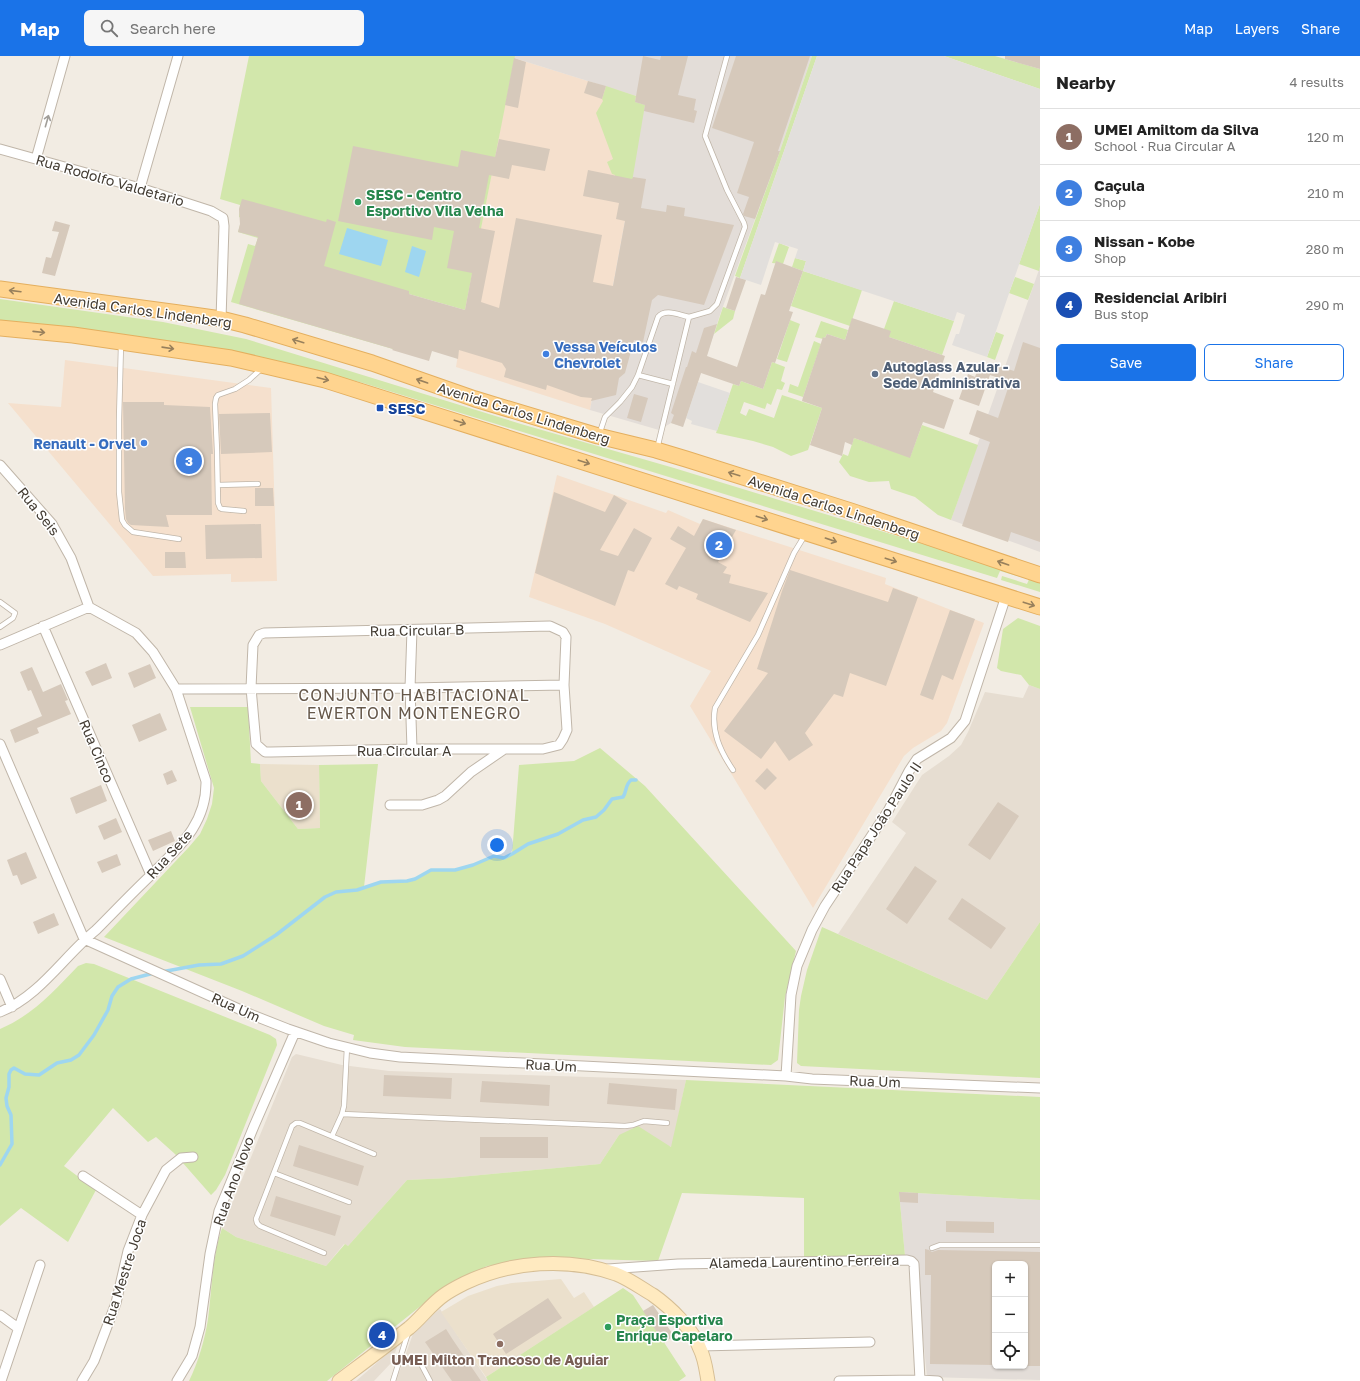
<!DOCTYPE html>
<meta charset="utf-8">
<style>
body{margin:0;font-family:"Golos Text",sans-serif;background:#f6f6f6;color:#222}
.controls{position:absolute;right:12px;bottom:12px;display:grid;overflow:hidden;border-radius:6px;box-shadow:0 1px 3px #0004}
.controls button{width:36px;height:36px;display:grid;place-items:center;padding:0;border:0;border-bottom:1px solid #e0e0e0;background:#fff;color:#222;font:20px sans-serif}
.you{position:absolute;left:497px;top:789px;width:14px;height:14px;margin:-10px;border:3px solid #fff;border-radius:50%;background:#1a73e8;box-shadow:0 0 0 6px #1a73e833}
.badge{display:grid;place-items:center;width:26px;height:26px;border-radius:50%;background:#1a73e8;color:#fff;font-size:13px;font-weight:700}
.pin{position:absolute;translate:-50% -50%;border:2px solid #fff;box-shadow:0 1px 4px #0006}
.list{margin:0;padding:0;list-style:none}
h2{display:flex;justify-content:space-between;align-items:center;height:52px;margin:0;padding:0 16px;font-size:17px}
h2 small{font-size:13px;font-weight:400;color:#767676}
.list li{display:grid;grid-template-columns:26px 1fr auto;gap:12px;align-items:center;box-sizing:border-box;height:56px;padding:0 16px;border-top:1px solid #e0e0e0}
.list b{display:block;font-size:15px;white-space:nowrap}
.list p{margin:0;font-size:13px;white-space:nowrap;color:#767676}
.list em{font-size:13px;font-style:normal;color:#767676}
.actions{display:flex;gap:8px;padding:12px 16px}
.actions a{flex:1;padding:9px 0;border:1px solid #1a73e8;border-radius:6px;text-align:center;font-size:14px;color:#1a73e8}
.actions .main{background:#1a73e8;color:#fff}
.icon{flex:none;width:22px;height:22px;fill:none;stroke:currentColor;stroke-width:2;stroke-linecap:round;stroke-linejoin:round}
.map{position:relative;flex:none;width:1040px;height:1325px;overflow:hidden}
header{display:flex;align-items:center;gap:24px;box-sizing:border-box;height:56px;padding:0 20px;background:#1a73e8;color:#fff}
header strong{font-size:19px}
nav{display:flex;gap:22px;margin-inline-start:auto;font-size:14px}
.search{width:280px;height:36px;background:#f6f6f6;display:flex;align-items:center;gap:10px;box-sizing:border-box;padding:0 14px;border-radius:6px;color:#767676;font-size:15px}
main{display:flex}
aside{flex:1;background:#fff}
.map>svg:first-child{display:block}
.residential{fill:#e6ddd1}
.commercial{fill:#f5e0cd}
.industrial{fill:#e3ddd8;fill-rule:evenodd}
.education{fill:#ebe0cc}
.green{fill:#d2e7ab}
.parking{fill:#e2dfdc}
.water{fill:#9ed6f0}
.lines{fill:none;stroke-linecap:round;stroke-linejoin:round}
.stream{stroke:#9ed6f0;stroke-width:3.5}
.building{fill:#d6c9bb}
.lane-casing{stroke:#c0b6a9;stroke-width:6}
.street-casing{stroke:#c0b6a9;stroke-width:11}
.secondary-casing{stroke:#d6be94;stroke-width:15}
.primary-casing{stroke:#e4af5f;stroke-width:17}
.lane{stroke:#fff;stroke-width:4.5}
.street{stroke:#fff;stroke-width:9}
.secondary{stroke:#ffeac0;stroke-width:13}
.primary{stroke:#ffd48f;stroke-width:15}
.oneway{stroke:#a19e99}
.oneway2{stroke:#98805c}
.leisure-dot{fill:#2e9e5b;stroke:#fff;stroke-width:1.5}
.shop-dot{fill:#3f7fe0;stroke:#fff;stroke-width:1.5}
.service-dot{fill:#5c6f8a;stroke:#fff;stroke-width:1.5}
.transit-dot{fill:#1a4fb4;stroke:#fff;stroke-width:1.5}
.education-dot{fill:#8d6e63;stroke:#fff;stroke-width:1.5}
.labels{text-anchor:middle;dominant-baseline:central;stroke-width:3;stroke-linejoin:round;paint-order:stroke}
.street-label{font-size:14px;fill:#433c33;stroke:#fff}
.leisure-label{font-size:14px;font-weight:bold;fill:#27864d;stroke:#fff;text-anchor:start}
.shop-label{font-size:14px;font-weight:bold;fill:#366cbe;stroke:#fff;text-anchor:start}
.service-label{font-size:14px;font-weight:bold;fill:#4e5e75;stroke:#fff;text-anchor:start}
.transit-label{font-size:14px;font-weight:bold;fill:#164399;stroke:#fff;text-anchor:start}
.education-label{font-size:14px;font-weight:bold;fill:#785e54;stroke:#fff}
.quarter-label{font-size:16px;letter-spacing:1px;fill:#66584a;stroke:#fff}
</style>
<header>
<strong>Map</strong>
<div class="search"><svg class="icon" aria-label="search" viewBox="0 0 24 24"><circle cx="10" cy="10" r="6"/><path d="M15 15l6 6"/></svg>Search here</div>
<nav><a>Map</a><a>Layers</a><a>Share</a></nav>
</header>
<main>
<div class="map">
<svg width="1040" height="1325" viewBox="0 0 1040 1325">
<rect width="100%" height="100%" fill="#f2ece3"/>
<path class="residential" d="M1029,629L1040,633V866L987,944L838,878L906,777L892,766L922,719L949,700L961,689L968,676L985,636L1023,642Z
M296,998L342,1009L389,1015L686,1024L672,1091L619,1079L600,1108L449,1122L407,1124L348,1190L344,1188L326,1210L236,1181L222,1172L292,1001Z
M440,1253L488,1325H392L400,1314L414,1275Z
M395,1291H397L392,1306L374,1325H356Z"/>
<path class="commercial" d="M514,2L636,40L625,165L590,354L456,311L465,254Z
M65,304L271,332L277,525L231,526V518L153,520L8,347L61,351Z
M557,419L666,457L668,454L700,468L703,463L886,522L885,528L984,567L947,667L941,675L913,692L904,700L813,852L690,650L711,615L605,568L529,541Z"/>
<path class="industrial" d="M515,0H812L780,95L721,256L683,371L671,367L659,374L590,354L625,165L636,40L514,2Z
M1040,211V496L951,464Z
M899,1136L1040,1144V1324L927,1321L915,1201L905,1200ZM995,1208H1025V1310H995Z"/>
<path class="education" d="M260,708L319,709L320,772L298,773L261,725Z
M561,1223L574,1242L584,1236L594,1251L486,1321L441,1256L468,1240L497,1230L512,1227Z"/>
<path class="green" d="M249,0H515L465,254L409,238L393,293L231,246L248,188L255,190L258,182L238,176L242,162L239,161L240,149L220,143Z
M812,0H817L740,222L735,220L780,95Z
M944,0H995L1040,13V33Z
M606,30L636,40L635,46L645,49L632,126L615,122V119L612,118L607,106L613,103L596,57L603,45L602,43Z
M1040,148V211L1039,215L1019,208Z
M779,187L789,191L783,208L772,207Z
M795,202L806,205L803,215L862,234L850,270L791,250L803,215L792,211Z
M1015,221L1034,228L1028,244L1009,237Z
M0,243L163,266L246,283L521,368L674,412L1025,519L1024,522L1000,515L997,522L363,327C244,295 122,281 0,264Z
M894,245L954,265L942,299L889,281L884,273Z
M723,251L735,255L733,263L714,278Z
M790,264L800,268L787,306L777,303Z
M821,265L848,274L845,284L827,278L825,282L823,281V283L815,281Z
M996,276L1004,279L995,304L987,301Z
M814,285L821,288L803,341L788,336L790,328L798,331Z
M772,306L785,311L781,325L785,327L782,334L777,333L771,349L767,347L765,353L744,346L740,357L746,360L749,353L774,362L782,339L822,352L808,394L791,400L773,391L753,385L716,377L733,328L739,330L741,325L763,333Z
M922,369L978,389L951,464L938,459L915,441L891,433L889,425L869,426L850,420L839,406L843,398L848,400L854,382L910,401Z
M1002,520L1027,528L1030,521L1040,524V536L1001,524Z
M1018,562L1040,570V633L1029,629L1021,619L1001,615L997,612L1003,573Z
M190,651H248L251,707L260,708L261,725L298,773L320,772L319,709L378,708L364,831L381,826L407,825L415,823L431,814H455L473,809L494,800L504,802L512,798L519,709L574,705L600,692L645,730L796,895L785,941L778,1004L771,1009L405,991L353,984L354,979L324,970L242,935L104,881L189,791L200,778L207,763L212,748L214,732Z
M1040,866V1022L801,1010L797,1007L799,954L801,940L807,914L822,871L987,944Z
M86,907L94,908L270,979L276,983L277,989L225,1119L216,1134L211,1139L175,1098L156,1081L148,1086L113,1052L64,1110L96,1134L68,1186L21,1152L0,1170V973C33,959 54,935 78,910Z
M686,1024L1040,1041V1144L899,1136L905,1200L804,1204V1142L682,1137L658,1205L553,1202L487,1210L457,1224L432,1241L327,1325H189C198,1307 205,1283 208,1263C212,1233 212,1201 222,1172L236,1181L326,1210L345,1188L348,1190L407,1124L449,1122L600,1108L619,1079L638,1070L671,1091Z
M623,1232L633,1239L686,1320L679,1325H488L486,1321Z"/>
<path class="parking" d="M817,0H944L1040,33V148L987,301L952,289L956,278H959L965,259L957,256L954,265L803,215L806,205L795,202L798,193L775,186L761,229L740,222Z
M698,326L730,337L717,375L691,368L692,365L686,362Z"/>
<path class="water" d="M347,172L388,184L381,210L339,198Z
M412,190L426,195L419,221L405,216Z"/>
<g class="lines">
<path class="stream" d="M161,916L199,909L221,908L243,900L276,879L325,841L336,836L357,834L381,826L407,825L415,823L431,814H455L473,809L494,800L504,802L512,798L528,788L558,778L583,764L596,761L604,754L612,743L623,741C627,735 625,729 631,724H636
M0,1109L12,1088L11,1059L7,1050L6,1042L9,1031V1018L11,1014L14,1012L25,1018L39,1019L57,1007L71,1004L79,999L94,979L108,954L112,940L118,931L131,923L154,917"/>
</g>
<path class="building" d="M643,0L660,4L661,0H688L678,39L696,43L694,54L697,55L694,67L644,55L645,49L635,46Z
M736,0H810L778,95H780L755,163L744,160L743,158L749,141L737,137L754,86L712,72Z
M1005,0H1040V13L1005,3Z
M514,2L526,6L518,52L505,49Z
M588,25L606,30L602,43L584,37Z
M499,83L550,93L545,115L512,109L509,123L489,119L479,172L495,175L481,246L499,252L516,162L602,179L593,226L613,230L625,165L616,163L619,147L583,140L588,114L632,123L633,121L646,123L641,152L666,156L667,149L685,152L684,160L734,169L704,249L658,239L652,244L643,286L634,284L625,317L619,322L616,339L591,345L592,342L581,341L547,329L546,334L504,321L506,313L502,307L459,294L458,303L432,295L429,305L392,294L393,293L239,248L258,181L238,176L240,168L239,153L242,143L326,166L327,163L336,166L324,210L409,235V238L465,254L472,217L447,212L454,175L434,171L432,184L338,165L353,90L458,111L461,94L495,101Z
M55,165L70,169L55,220L42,217L46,201L51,202L59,176L52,175Z
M776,205L803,215L789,255L793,256L775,307L772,306L763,333L741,325L739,330L701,317L683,371L671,367L674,359L671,357L686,311H687L692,295L696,297L704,272L717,268L707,300L737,311L761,238L765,239Z
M736,221L746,224L735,255L726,252Z
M852,262L891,275L889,281L945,300L933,336L954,344L944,373L923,366L910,402L854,382L852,389L845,386L842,400L810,389L822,352L802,345L803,341L823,281L825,282L827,278L845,284Z
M1023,286L1040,292V486L1011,476L1008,486L962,470L990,386L969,378L977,354L998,362L1010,326L990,319L979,350L959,343L968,318L975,321L979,310L991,314L993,308L1014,315Z
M634,338L648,342L641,366L627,362Z
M123,346H164V349L210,351L213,398H211L212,459H166L169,471L131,469L128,467L126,463L125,453Z
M270,357L272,396L221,398L219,358Z
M255,432H273L274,450H255Z
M554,436L605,456L614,439L627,447L600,494L618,500L634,472L652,482L634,516L628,514L615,550L535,517Z
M703,463L736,474L718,506L727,511L723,517L731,519L729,527L768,537L750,566L696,543L698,538L679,530L677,534L665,528L686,492L670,483L678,470L694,480Z
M261,468L262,502L206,503L205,469Z
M165,496H185L186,512H165Z
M790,514L888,546L893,532L918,541L886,630L850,617L843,641L834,638L805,677L813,689L789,705L775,685L761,703L724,675L768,617L757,613L782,535Z
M950,554L975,563L953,624L942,619L933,644L920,639Z
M106,607L112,622L92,630L85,616Z
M150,608L156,622L134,632L128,617Z
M32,611L43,636L61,628L68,644L65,645L71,658L37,672L39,677L15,687L10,674L42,660L31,634L28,635L20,616Z
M160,657L167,674L139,686L132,669Z
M767,712L777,722L765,734L755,725Z
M172,714L177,725L167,729L163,718Z
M101,729L107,745L76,758L70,742Z
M998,746L1019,760L990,804L968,789Z
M116,762L122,776L104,784L98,770Z
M171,775L175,785L153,795L148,784Z
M26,796L37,822L21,829L17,819L13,820L7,804Z
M117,798L121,809L102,817L97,806Z
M915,810L937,825L907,868L886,853Z
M962,842L1006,872L991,893L948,863Z
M54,857L59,869L38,878L33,866Z
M384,1019L452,1022L451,1043L383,1040Z
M482,1025L550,1029L549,1050L480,1046Z
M609,1027L677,1033L675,1054L607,1048Z
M480,1081H548V1102H480Z
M299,1089L364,1110L358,1130L293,1110Z
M899,1136L918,1137V1147L900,1146Z
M276,1140L341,1160L335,1180L270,1160Z
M946,1165L994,1166V1177L946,1176Z
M925,1193L929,1194L932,1196L938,1194L1040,1196V1310H1025V1208H995V1309L930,1308L931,1219H925Z
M548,1242L562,1262L506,1298L493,1278Z
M653,1249L674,1280L664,1287L643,1255Z
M446,1273L453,1284L481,1325H452L445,1315L425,1286Z"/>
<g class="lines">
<g class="lane-casing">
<path id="lane" d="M689,261L710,255L717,248L745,171L744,167L727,134L705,80L727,0
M121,288L119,364V436L122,464L125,469L133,476L179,483
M638,319L673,328
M599,379L605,361L620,346L632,331L638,319L658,261C665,252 679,259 689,261L657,393
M218,429L258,428
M244,455L222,453L220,452L218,447L217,395L215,348L216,342L218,339L235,333L249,324L262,312
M0,546L15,557L13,562L0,571
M733,714C720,695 711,675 715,652L758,579L794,497L805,479
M347,991L344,1050L342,1058L625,1070L633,1069L644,1065L667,1067
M332,1080L342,1058
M274,1117L349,1146
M932,1192L940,1189H1040
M324,1197L260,1170L257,1167L256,1163L292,1070L296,1067H300L374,1098
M421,1308L430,1325
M393,1325L408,1277"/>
</g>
<g class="street-casing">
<path id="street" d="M0,93L140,132L211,155L223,162L224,170L221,263
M36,103L65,0
M140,132L178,0
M0,409L52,468L71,502L89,551
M43,570L151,819
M550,570L563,576L566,581L564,629L567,674L563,683L559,689L543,693H412L271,696H265L256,688L251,632L253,589L259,579L264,577Z
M0,589L89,551
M176,633L410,632L564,629
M0,688L84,883L250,958L288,973L329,987L370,997L400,1001L786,1020L812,1023L1040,1032
M412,693L410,632L412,574
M390,749H422L438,744L445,740L471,716L503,694
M0,923L12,951
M0,956C40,940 64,900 96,874C114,856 132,837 151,819C179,791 207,768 206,725L176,633L153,596L136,577L89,551
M786,1020L791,939L797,910L812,874L825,850L888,755L909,715L917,703L951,682L965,665L1006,540
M83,1120L142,1159
M608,1213L678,1208L907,1204L911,1205L914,1208L920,1324
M0,1259L18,1272
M700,1290L870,1286
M1,1325L40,1209
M82,1325L94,1305L116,1247L128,1195L142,1159L166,1114L181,1102L193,1101
M177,1325L192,1300L200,1271L210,1198L219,1155L254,1070L295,976
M839,1325L920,1324L938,1325"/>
</g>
<g class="secondary-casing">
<path id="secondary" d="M339,1325C363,1307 386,1290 409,1272C421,1262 431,1248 444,1239C451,1234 459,1230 465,1227C511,1205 568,1201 616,1218C629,1223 641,1232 653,1239C670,1251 693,1273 700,1293C705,1303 706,1314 708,1325"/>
</g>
<g class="primary-casing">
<path id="primary" d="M0,233L179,257L221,263L245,269L372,307L475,343L598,380L656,394L686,403L851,455L1040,519
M0,272L73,279L231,302L325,324L1040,551"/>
</g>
<use href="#lane" class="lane"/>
<use href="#street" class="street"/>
<use href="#secondary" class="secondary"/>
<use href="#primary" class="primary"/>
</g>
<defs><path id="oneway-shaft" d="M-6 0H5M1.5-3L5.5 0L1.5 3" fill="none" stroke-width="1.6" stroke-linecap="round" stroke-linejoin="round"/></defs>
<use class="oneway" href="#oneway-shaft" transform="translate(47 65) rotate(-74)"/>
<g class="oneway2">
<use href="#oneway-shaft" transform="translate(15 235) rotate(-173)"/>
<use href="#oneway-shaft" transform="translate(39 276) rotate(6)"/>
<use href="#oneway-shaft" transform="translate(298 285) rotate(-163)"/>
<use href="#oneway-shaft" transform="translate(168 292) rotate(8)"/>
<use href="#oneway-shaft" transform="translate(323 323) rotate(14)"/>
<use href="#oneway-shaft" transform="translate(422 325) rotate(-161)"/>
<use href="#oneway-shaft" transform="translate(460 366) rotate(18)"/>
<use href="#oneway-shaft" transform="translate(584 406) rotate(18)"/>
<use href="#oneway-shaft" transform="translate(734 418) rotate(-163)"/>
<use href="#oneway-shaft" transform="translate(762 462) rotate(18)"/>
<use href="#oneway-shaft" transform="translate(831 484) rotate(19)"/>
<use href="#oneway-shaft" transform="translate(891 504) rotate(18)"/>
<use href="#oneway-shaft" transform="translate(1003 507) rotate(-161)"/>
<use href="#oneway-shaft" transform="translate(1029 548) rotate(18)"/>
</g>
<g class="leisure-dot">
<circle cx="358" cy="146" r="4"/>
<circle cx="608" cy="1271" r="4"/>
</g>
<g class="shop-dot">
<circle cx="546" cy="298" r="4"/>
<circle cx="144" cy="387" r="4"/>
</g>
<circle class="service-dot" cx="875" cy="318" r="4"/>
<rect class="transit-dot" x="376" y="348" width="8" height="8" rx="2"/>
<circle class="education-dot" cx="500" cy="1288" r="4"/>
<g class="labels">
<g class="street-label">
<text transform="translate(110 124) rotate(16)">Rua Rodolfo Valdetario</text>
<text transform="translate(143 254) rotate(8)">Avenida Carlos Lindenberg</text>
<text transform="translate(524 357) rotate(17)">Avenida Carlos Lindenberg</text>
<text transform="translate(834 451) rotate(18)">Avenida Carlos Lindenberg</text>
<text transform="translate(39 455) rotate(51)">Rua Seis</text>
<text transform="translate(417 574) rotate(-1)">Rua Circular B</text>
<text x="404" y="694">Rua Circular A</text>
<text transform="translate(97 695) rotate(67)">Rua Cinco</text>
<text transform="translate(876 771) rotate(-57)">Rua Papa João Paulo II</text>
<text transform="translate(169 798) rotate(-48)">Rua Sete</text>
<text transform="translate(236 951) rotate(24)">Rua Um</text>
<text transform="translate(551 1009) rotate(3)">Rua Um</text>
<text transform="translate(875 1025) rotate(2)">Rua Um</text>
<text transform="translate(233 1125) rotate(-70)">Rua Ano Novo</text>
<text transform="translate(804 1205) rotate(-1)">Alameda Laurentino Ferreira</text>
<text transform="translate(124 1216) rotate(-72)">Rua Mestre Joca</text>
</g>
<g class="leisure-label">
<text x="366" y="138">SESC - Centro<tspan x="366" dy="16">Esportivo Vila Velha</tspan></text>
<text x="616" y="1263">Praça Esportiva<tspan x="616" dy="16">Enrique Capelaro</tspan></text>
</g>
<g class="shop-label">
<text x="554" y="290">Vessa Veículos<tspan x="554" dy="16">Chevrolet</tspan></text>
<text x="136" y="387" text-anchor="end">Renault - Orvel</text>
</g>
<g class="service-label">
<text x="883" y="310">Autoglass Azular -<tspan x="883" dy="16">Sede Administrativa</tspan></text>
</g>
<g class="transit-label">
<text x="388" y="352">SESC</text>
</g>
<g class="education-label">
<text x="500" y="1303">UMEI Milton Trancoso de Aguiar</text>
</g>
<g class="quarter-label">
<text x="414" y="639">CONJUNTO HABITACIONAL<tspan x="414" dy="18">EWERTON MONTENEGRO</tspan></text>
</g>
</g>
</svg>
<div class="controls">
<button>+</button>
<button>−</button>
<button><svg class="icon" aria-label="locate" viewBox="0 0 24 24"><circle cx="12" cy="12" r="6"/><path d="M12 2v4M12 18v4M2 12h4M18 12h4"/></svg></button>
</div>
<div class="you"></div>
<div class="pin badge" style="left:299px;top:749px;background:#8d6e63">1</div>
<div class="pin badge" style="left:719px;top:489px;background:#3f7fe0">2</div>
<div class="pin badge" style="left:189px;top:405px;background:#3f7fe0">3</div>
<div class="pin badge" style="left:382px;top:1279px;background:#1a4fb4">4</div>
</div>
<aside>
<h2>Nearby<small>4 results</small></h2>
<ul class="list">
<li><span class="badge" style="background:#8d6e63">1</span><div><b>UMEI Amiltom da Silva</b><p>School · Rua Circular A</p></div><em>120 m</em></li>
<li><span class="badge" style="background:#3f7fe0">2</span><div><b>Caçula</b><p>Shop</p></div><em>210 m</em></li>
<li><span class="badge" style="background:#3f7fe0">3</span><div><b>Nissan - Kobe</b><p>Shop</p></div><em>280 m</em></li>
<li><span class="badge" style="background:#1a4fb4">4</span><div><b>Residencial Aribiri</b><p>Bus stop</p></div><em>290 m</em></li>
</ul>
<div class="actions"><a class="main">Save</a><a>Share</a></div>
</aside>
</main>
